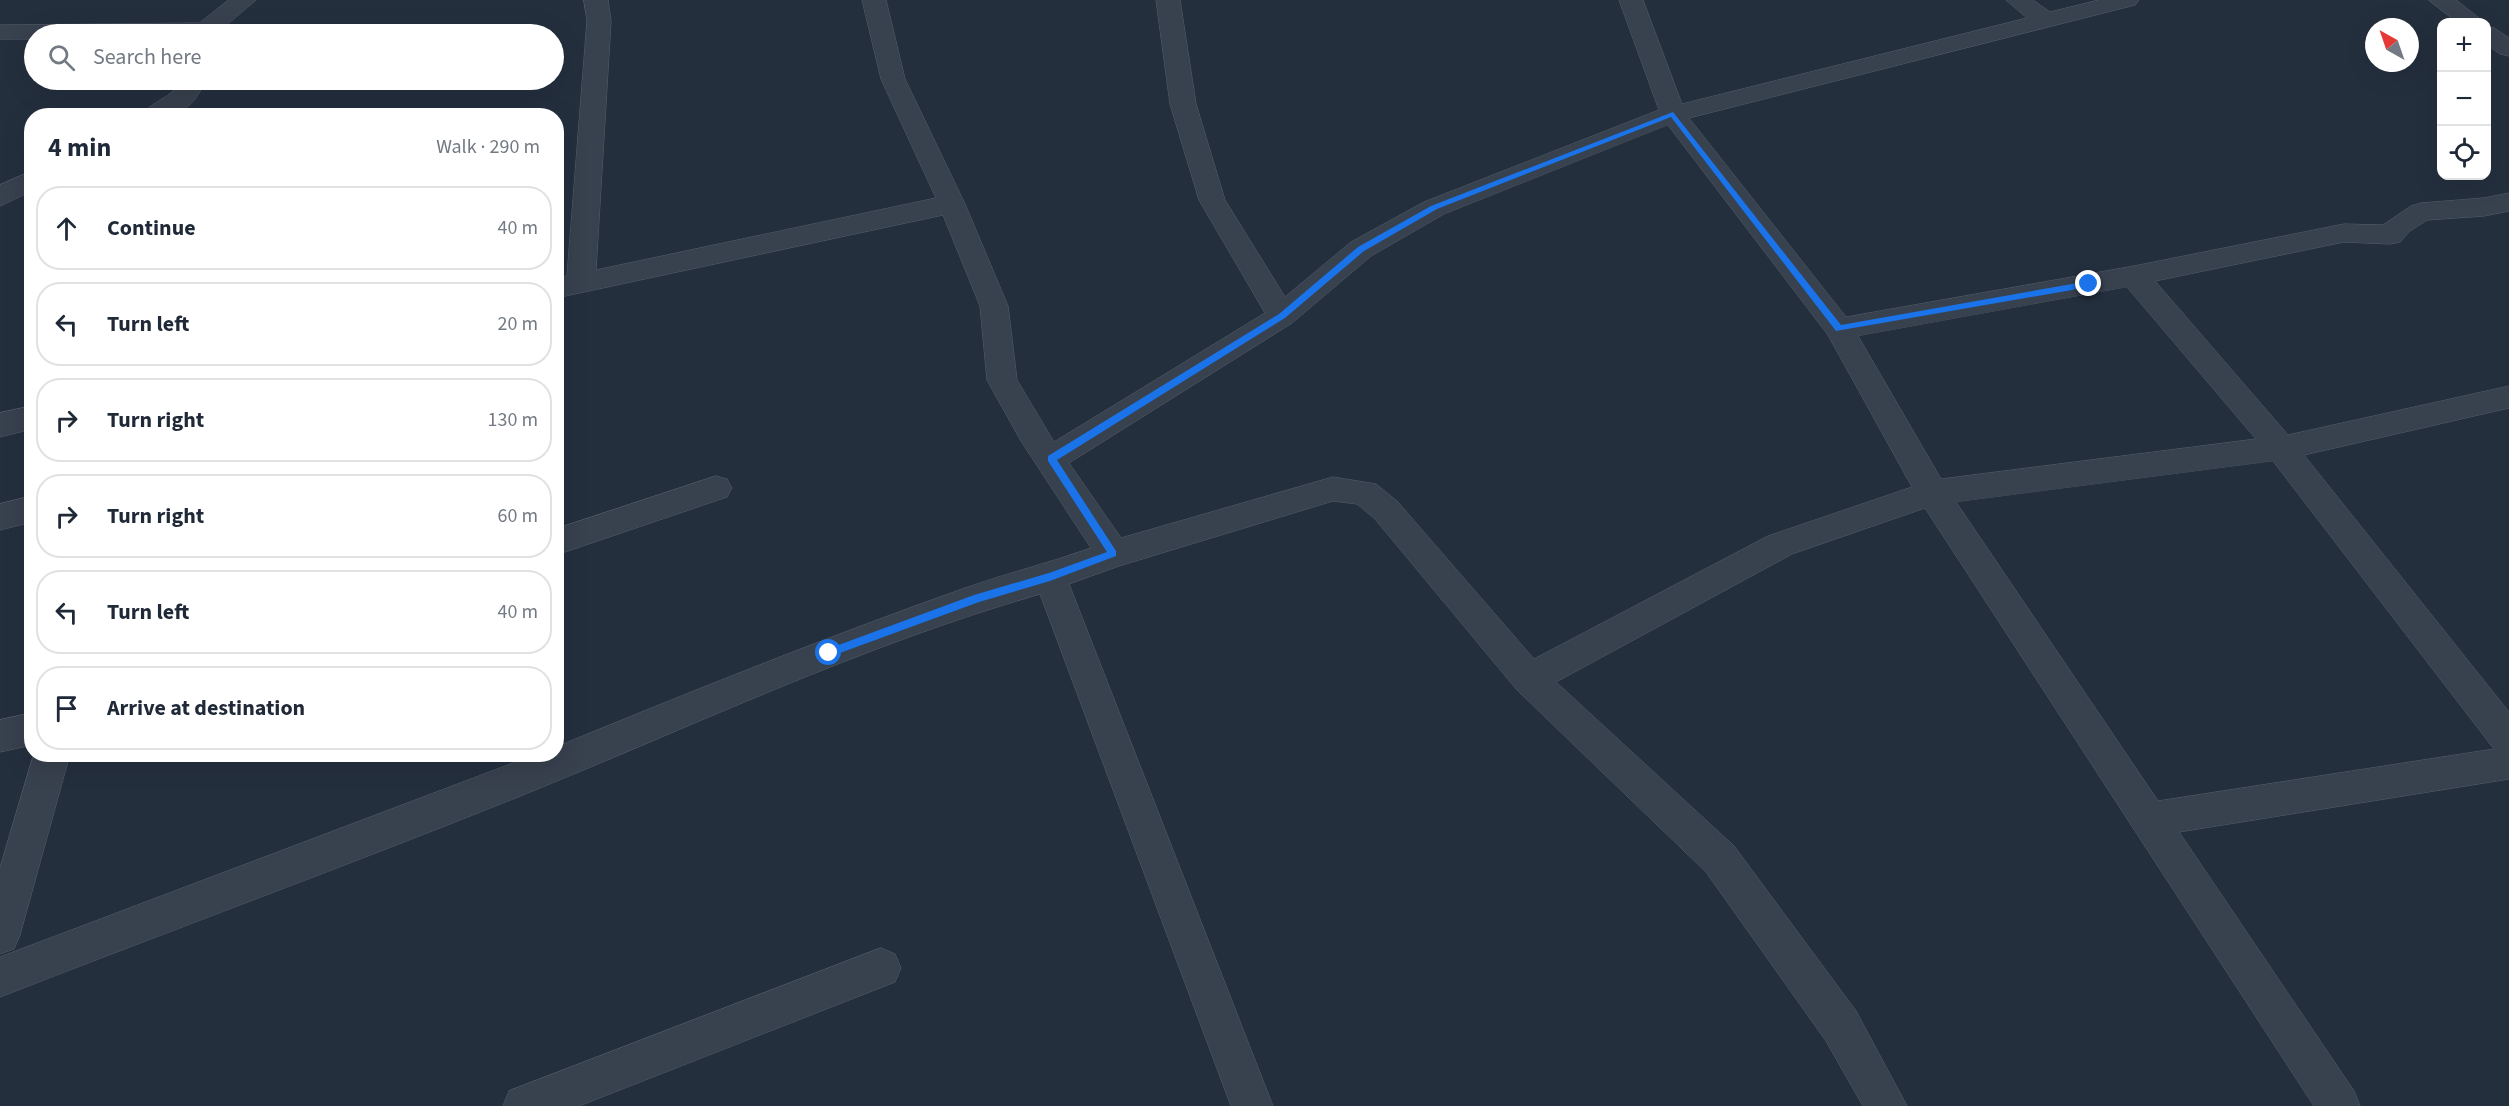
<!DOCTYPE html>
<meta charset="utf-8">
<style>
body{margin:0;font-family:"Source Sans 3",sans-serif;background:#f6f6f7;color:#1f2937}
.controls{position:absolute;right:18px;top:18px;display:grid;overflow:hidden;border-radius:12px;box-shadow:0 6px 24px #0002}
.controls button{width:54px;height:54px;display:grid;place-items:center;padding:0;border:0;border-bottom:2px solid #e0e1e3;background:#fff;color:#1f2937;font:30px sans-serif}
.compass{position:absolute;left:2365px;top:18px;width:54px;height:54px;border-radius:50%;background:#fff;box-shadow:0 6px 24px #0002;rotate:320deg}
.stop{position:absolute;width:18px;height:18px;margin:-14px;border:4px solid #1a73e8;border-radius:50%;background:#fff}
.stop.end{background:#1a73e8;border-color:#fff;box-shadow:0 2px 6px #0008}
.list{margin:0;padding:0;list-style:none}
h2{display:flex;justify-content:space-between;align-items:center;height:78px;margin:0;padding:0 24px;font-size:26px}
h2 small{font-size:20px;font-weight:400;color:#747a83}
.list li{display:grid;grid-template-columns:39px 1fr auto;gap:18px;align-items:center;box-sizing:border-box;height:84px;margin:0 12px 12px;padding:0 12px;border:2px solid #e0e1e3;border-radius:24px}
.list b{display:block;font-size:22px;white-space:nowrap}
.list em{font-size:20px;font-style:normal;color:#747a83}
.icon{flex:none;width:33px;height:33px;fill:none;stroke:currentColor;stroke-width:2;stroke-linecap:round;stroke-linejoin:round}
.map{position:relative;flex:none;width:2509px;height:1106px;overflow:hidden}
.search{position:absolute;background:#fff;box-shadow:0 6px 24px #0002;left:24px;top:24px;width:540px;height:66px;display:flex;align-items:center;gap:15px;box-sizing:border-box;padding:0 21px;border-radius:33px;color:#747a83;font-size:22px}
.panel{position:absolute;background:#fff;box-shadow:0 6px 24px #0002;left:24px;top:108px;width:540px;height:654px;border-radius:24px}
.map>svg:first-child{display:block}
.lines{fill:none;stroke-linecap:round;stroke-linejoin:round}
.street-casing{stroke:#565f6c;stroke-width:1}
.street{fill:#38414e;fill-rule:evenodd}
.route{fill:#1a73e8}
</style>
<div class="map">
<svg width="2509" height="1106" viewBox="0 0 2509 1106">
<rect width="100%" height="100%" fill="#242f3e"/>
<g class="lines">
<g class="street-casing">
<path id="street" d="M229,0H256L216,34H34V39H0V25L199,23Z
M584,0H608L611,21L596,270L936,198L881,79L862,0H886L905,79L965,204L1008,306L1017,380L1054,442L1265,313L1199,200L1170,104L1156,0H1180L1196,104L1225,200L1285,297L1351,242L1424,202L1659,110L1619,0H1643L1682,104L2027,18L2006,0H2033L2050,12L2099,0H2139L2135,5L1689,118L1846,317L2134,266L2344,224L2383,225L2411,206L2421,203L2484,198L2509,193V211L2484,216L2427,220L2410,231L2400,242L2390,244L2344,242L2155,281L2288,435L2509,386V408L2304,455L2509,712V779L2179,832L2354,1091L2360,1106H2314L1925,508L1792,554L1556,682L1734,846L1856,1011L1907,1106H1863L1826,1041L1706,872L1517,690L1375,519L1357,504L1333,501L1119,566L1069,584L1273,1106H1231L1040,594C860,646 691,727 518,797C346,866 172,930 0,997V957L537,754H556V747C692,691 827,637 965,588C1007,573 1050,563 1091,548L1021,441L987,380L980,306L943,215L556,298V278L567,276L587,21ZM1668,125L1828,335L1912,487L1768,536L1534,659L1397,501L1376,484L1333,477L1121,538L1069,463L1292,323L1371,256L1444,214ZM2127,287L2256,439L1941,479L1858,336ZM2273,461L2494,749L2158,801L1956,502Z
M2429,0H2456L2484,22H2457Z
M2486,26L2494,28L2509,38V56L2500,54L2486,44Z
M181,80H205C192,115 173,116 141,116C151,100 173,99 181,80Z
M32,171V191L0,206V185Z
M32,406V429L0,437V413Z
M716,476L727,479L732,488L727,497L556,555V529Z
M32,496V522L0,530V504Z
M32,713V745L0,752V720Z
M34,754H70L20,935L14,949L0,954V868Z
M881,948L895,954L901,968L895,982L579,1106H503L509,1091Z"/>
</g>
<use href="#street" class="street"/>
</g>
<path class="route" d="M1673,112L1841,325L2089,281L2093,284L2089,287L1836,331L1671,117L1437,209L1364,251L1285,318L1057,460L1116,551V556L1050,581L979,602L829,657L825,656V650L974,595L1049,573L1107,552L1048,461V456L1279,314L1358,247L1431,206Z"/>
</svg>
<div class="controls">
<button>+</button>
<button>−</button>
<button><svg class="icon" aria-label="locate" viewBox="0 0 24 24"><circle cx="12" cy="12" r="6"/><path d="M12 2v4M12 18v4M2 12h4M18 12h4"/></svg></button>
</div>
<svg class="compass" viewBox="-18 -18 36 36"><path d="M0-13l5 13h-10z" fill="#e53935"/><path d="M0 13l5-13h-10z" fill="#747a83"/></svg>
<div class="stop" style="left:829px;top:653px"></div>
<div class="stop end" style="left:2089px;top:284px"></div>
<div class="search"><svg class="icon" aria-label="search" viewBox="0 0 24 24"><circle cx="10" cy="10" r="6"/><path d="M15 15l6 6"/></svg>Search here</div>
<section class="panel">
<h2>4 min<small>Walk · 290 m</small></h2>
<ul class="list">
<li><svg class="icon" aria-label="ahead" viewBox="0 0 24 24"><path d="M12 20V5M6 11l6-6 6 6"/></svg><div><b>Continue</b></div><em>40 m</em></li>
<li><svg class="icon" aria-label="left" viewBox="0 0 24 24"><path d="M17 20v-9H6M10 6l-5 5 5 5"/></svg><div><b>Turn left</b></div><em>20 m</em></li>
<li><svg class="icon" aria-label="right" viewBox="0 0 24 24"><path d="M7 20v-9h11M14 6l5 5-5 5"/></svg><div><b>Turn right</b></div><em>130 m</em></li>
<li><svg class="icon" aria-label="right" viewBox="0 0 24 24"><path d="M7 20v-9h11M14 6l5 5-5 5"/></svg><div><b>Turn right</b></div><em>60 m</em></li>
<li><svg class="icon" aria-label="left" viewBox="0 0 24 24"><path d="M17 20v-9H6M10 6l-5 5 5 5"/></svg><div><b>Turn left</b></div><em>40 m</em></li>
<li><svg class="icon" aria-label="arrive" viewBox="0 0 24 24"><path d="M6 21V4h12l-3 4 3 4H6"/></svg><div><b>Arrive at destination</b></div></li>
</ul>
</section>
</div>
